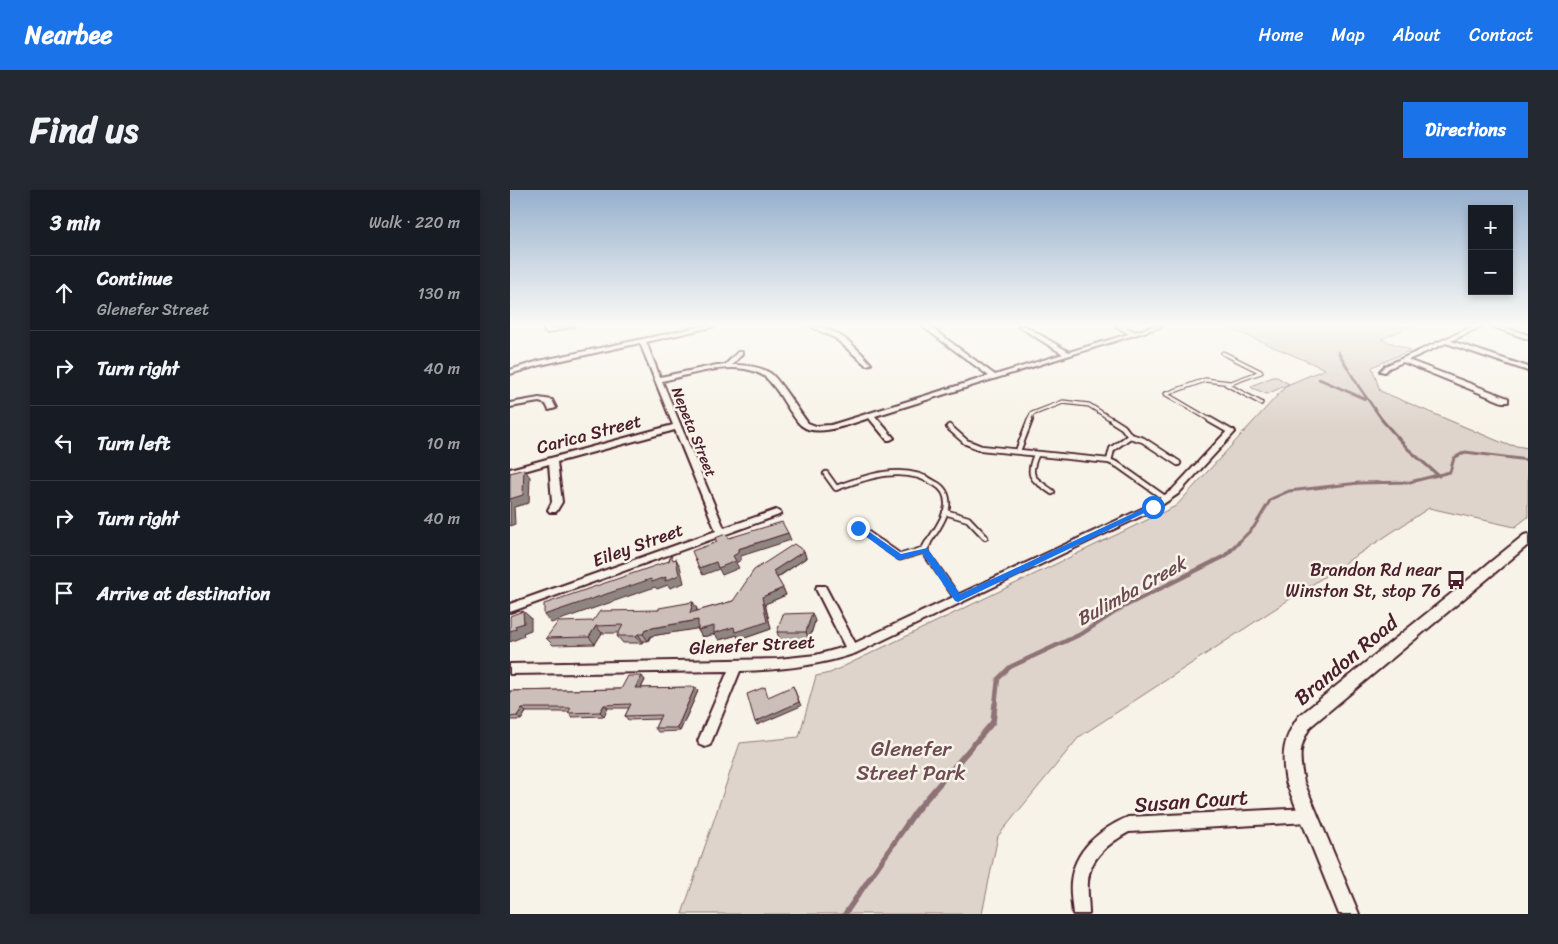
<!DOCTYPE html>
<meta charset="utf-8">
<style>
body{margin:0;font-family:Sriracha,sans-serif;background:#242831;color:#f1f3f6}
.controls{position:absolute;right:15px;top:15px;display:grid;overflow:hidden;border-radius:0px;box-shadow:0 2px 8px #0003}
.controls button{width:45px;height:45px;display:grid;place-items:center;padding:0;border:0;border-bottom:1px solid #363941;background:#171b24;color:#f1f3f6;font:25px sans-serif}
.stop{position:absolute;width:15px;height:15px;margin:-11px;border:4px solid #1a73e8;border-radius:50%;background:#fff}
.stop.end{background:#1a73e8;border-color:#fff;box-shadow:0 1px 5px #0008}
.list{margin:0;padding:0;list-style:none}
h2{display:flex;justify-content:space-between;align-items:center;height:65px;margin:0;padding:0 20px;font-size:21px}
h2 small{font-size:16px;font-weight:400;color:#9ea1a6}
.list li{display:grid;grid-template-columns:32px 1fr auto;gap:15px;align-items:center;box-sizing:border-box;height:75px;padding:0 20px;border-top:1px solid #363941}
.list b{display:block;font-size:19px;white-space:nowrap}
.list p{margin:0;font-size:16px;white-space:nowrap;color:#9ea1a6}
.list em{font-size:16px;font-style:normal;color:#9ea1a6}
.icon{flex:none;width:28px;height:28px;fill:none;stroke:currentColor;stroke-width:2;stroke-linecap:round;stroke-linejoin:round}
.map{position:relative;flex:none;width:1018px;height:724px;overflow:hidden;border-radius:0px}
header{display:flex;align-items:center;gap:30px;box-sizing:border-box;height:70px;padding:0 25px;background:#1a73e8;color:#fff}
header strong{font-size:24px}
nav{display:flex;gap:28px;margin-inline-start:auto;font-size:18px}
.intro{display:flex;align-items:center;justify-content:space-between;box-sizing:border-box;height:120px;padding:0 30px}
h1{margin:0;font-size:35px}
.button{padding:12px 22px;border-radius:0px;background:#1a73e8;color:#fff;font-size:18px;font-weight:700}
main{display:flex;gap:30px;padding:0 30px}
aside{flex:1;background:#171b24;border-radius:0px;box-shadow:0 2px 8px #0003}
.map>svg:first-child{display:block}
.green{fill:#ded4cc;stroke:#947a7c}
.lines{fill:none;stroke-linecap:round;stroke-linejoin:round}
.stream-far3{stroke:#8e7275;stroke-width:2.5}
.stream-far2{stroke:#8e7275;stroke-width:3}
.stream-far1{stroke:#8e7275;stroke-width:4.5}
.stream{stroke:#8e7275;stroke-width:5.5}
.service-far2-casing{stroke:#4a1f2b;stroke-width:5.5}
.service-far1-casing{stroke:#4a1f2b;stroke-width:8}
.service-casing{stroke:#4a1f2b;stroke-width:9}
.minor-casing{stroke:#4a1f2b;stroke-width:4}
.tertiary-casing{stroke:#4a1f2b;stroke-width:4}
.service-far2{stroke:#f7f3e8;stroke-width:3}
.service-far1{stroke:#f7f3e8;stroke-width:4.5}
.service{stroke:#f7f3e8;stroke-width:5.5}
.minor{fill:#f7f3e8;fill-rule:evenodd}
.tertiary{fill:#f7f3e8;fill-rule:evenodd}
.wall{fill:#afa49f;stroke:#4a1f2b}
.shaded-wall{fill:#8f8682;stroke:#4a1f2b}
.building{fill:#ccbfb9;stroke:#4a1f2b}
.route{fill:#1a73e8}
.labels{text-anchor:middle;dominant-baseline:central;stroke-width:5;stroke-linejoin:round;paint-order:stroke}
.far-street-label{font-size:15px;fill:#4a1f2b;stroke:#f7f3e8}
.street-label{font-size:18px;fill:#4a1f2b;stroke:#f7f3e8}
.poi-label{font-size:18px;fill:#4a1f2b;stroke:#f7f3e8;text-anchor:end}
.water-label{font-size:19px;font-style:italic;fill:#6c4950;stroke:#f7f3e8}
.near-street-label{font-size:21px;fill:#4a1f2b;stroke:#f7f3e8}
.near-park-label{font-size:21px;fill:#6f4c53;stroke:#f7f3e8}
</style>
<header>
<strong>Nearbee</strong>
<nav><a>Home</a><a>Map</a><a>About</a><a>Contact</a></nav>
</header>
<div class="intro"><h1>Find us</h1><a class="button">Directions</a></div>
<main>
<aside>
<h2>3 min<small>Walk · 220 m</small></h2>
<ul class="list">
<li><svg class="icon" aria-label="ahead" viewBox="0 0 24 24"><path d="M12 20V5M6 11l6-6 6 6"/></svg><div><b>Continue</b><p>Glenefer Street</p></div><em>130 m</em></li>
<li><svg class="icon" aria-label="right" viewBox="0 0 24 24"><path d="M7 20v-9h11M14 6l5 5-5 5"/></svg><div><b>Turn right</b></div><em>40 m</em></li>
<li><svg class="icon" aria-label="left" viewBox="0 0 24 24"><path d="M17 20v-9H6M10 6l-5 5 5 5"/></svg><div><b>Turn left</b></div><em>10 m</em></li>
<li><svg class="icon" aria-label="right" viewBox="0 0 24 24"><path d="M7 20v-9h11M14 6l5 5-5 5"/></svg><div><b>Turn right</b></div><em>40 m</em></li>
<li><svg class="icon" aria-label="arrive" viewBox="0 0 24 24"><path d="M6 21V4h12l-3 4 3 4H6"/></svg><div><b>Arrive at destination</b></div></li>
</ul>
</aside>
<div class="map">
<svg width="1018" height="724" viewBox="0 0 1018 724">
<rect width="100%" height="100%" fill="#f7f3e8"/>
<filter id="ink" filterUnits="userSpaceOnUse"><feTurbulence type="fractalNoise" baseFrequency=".02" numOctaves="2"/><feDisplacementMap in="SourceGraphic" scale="10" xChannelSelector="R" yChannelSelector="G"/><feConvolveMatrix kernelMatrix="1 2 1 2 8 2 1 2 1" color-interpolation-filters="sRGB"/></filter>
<g filter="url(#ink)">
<path class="green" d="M730,136H902L871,149L901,160L862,177L870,201L995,254L1018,258V327L1005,337L919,318L569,547L488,646L472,724H172L230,553L289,547L306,486L320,483L666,316L777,195L815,179L722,139Z
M763,187H767L779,194L757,204L742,198L741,196Z"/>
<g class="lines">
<path class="stream-far3" d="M828,162L849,197L873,231
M809,189L855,209"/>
<path class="stream-far2" d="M872,230L898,259L929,286
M727,354L744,337L761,309L779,301L849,293L900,292L940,282L944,268L955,262L1018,270"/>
<path class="stream-far1" d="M485,515L488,489L500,477L571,444L611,418L715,366L728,353"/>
<path class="stream" d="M335,724L406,621L483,532L485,514"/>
<g class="service-far2-casing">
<path id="service-far2" d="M716,194L751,213
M656,204L695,190L721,193L751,182L713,163
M656,204L702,231
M519,231L522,224L553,212L579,215L604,231"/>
</g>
<g class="service-far1-casing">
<path id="service-far1" d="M602,230L613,237L620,246L633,250L668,273
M700,230L721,242
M439,237L456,252L471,258L599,271L608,275L656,309
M508,261L520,230
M526,265C516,288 524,289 542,302
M599,271L602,259L620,246
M316,284L326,298C358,286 395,273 426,294C435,299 438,307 437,317C434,330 425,343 417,354
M435,322L458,329L475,347
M348,337L372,354"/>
</g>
<g class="service-casing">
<path id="service" d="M370,353L390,367L414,360L418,353
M414,360L448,409"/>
</g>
<g class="minor-casing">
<path id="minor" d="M34,136H40V139L64,136L37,143L34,141Z
M194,136H206L136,152L150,187L207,175H215L228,162H232V164L222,175C236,175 249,176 260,183C268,188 290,223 298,233L306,236L321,235L479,186L412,136H419L485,185L553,164L508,136H515L559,162L619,144L606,136H614L625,142L644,136H653L365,226L384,248L380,250H377L359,228C343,233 307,248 292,236C286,232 273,210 268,202C261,193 257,186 246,182C219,171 179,185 152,191L214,338L266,320L271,323L269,325L0,422V414L206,341L165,240L47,272L52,312L46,322H40L38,320L42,312L39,274L0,285V279L163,235L130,153L30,175L0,184V180L29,171Z
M300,136C325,136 346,156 361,174L356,175L325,148Z
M964,136H972L941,151L1018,177V181L936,153L898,170L998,208V212H992L893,172L879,178L875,182L870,181L875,176Z
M981,136H990L1018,145V149Z
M29,208L42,210L46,218L39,220L36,214L29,212L0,217V213Z
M718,240H724L725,242L668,304L646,319L346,463C308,476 270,480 230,481L200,555L195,557L190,555L188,551L218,481L0,484V474L268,469L306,465L335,457L306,399L307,396H315L345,453L640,315L662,300Z
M798,618L803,620L805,625L803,630L798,632L619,642C599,653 579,668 578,692C577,703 579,713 579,724H563C562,714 560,703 561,692C564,660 590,639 618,627Z"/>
</g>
<g class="tertiary-casing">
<path id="tertiary" d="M1018,344V355L801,536C788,556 789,569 794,592L849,724H829L776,592C771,564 773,549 789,526L1014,345Z"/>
</g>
<use href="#service-far2" class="service-far2"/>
<use href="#service-far1" class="service-far1"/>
<use href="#service" class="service"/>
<use href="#minor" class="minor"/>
<use href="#tertiary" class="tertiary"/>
</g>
<path class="wall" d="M294,361L296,368L267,388L273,398L276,405L255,414L261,439L229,450L227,445L209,450L205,444L192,447L188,440V438L141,446L138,451H133L132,453H113L107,446L109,443H92L85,454L43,455L36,448L83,431L149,420L183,412L187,419V421L223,411Z
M305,431L299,450H270L267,442Z
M135,490L131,498L185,497L188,501L170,541L148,542L145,538L149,529L118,530L115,526L119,518H98L94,526L62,527L58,523L59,522H16L11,530H0V501L111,499Z"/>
<path class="shaded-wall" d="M14,279L20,287L19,313L4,317L5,334L0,336V309Z
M278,343L281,350L231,366V370L226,373L229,378L212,385L209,379L193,385L189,378L223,366L228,359Z
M294,361L296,368L266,388L263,381Z
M166,369L170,376L174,393L160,398L158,395L147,399L145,397L41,433L34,425Z
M273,398L276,405L255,414L261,439L229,450L227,445L209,450L205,444L192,447L188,440L252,407Z
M183,412L187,419L184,430L180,423Z
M13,421L21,428V440L13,443L14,446L0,452V441L5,436Z
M302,423L305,431L299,450L296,442Z
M188,430L192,438L141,446L138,451L133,444L136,439Z
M86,436L92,443L85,454L79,447Z
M128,444L133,451L132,453L126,446Z
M132,486L135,490L129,502L125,498Z
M283,496L291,516L247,535L245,532Z
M185,497L188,501L170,541L167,538Z
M94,515L98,518L94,526L90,522Z
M12,518L16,522L11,530L7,526Z"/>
<path class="building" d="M14,279L13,305L0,309V283Z
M272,332L278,343L228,359V363L223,366L226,371L208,378L206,372L189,378L182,361L207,352L205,348L216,344L219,348Z
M284,354L294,361L263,381L273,398L252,407L257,432L225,442L224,437L204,443V436L188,440V430L136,439L133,444H128L126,446H107L113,435L86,436L79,447L36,448L48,432L83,431L90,421L149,420V418L183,412L180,423L223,411L244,380Z
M161,365L163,370L166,369L169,385L155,391L156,387L142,392L141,389L34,425V414L159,371Z
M13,421L14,433L5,436L6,439L0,441V426Z
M302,423L296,442H267L273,424Z
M118,486H132L125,498L185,497L167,538H145L151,525L115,526L121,514L94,515L90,522L58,523L61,518H12L7,526L0,527V501L111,499Z
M283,496L289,512L245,532L237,504L255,497L258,507Z"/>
</g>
<linearGradient id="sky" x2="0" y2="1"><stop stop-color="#96b0ce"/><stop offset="0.57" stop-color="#fbfaf5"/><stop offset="1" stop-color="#fbfaf5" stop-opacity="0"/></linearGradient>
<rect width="1018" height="237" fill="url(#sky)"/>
<path class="route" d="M641,315L647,317L448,412L445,411L412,363L390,370L387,369L344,338L351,336L391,364L417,358L450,404Z"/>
<defs>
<g id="bus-bare" transform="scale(1.5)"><path d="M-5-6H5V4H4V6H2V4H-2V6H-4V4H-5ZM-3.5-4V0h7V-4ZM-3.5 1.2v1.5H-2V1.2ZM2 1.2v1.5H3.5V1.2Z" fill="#4a1f2b" stroke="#f7f3e8" stroke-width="2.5" paint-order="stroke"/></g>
</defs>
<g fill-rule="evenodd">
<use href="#bus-bare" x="946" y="390"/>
</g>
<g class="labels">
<g class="far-street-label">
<text transform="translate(184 242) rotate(68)">Nepeta Street</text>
</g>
<g class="street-label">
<text transform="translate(79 244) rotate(-15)">Carica Street</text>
<text transform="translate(128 355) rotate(-20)">Eiley Street</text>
<text transform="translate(242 455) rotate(-3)">Glenefer Street</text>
</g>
<g class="poi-label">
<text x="931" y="380">Brandon Rd near<tspan x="931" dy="21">Winston St, stop 76</tspan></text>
</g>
<g class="water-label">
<text transform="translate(621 401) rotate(-29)">Bulimba Creek</text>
</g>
<g class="near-street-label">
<text transform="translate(836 470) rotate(-40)">Brandon Road</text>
<text transform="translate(681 611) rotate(-4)">Susan Court</text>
</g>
<g class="near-park-label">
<text x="401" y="559">Glenefer<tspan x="401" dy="24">Street Park</tspan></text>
</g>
</g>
</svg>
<div class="controls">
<button>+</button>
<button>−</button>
</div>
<div class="stop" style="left:643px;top:317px"></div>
<div class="stop end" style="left:348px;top:338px"></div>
</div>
</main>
